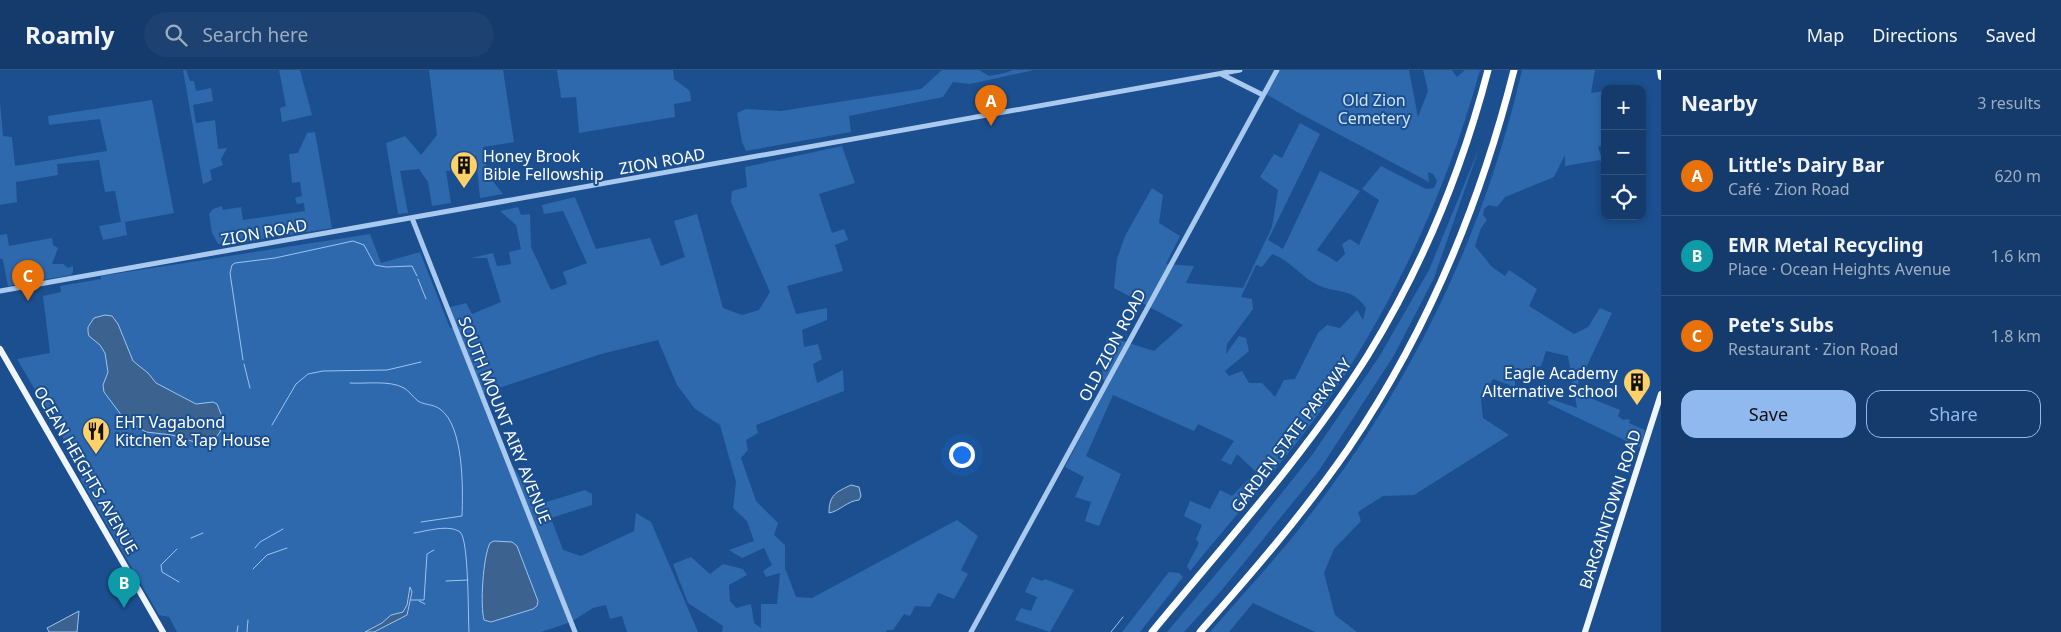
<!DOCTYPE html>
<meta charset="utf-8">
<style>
body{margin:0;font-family:"Noto Sans",sans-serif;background:#1d4271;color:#f1f3f6}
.controls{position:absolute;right:15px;top:15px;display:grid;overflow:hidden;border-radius:10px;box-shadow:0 2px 8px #0003}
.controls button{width:45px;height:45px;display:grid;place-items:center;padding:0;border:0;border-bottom:1px solid #33557e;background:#143b6b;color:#f1f3f6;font:25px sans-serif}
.you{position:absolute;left:961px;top:384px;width:18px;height:18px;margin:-12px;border:4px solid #fff;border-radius:50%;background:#1a73e8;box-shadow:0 0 0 8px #1a73e833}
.badge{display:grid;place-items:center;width:32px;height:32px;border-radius:50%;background:#90b9f0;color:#fff;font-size:16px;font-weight:700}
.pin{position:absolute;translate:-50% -41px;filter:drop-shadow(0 1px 2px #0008)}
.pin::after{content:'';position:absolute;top:26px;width:18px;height:15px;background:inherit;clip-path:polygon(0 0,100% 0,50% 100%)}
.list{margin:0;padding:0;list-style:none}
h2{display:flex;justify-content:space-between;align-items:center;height:65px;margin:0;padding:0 20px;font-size:21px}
h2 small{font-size:16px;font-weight:400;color:#9dadc1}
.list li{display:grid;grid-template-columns:32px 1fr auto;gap:15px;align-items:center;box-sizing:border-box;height:80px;padding:0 20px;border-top:1px solid #33557e}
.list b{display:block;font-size:19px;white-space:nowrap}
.list p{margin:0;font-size:16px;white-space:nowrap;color:#9dadc1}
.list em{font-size:16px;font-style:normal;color:#9dadc1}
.actions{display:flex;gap:10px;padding:15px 20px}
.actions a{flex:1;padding:11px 0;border:1px solid #90b9f0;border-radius:15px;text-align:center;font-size:18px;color:#90b9f0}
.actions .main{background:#90b9f0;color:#111}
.icon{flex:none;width:28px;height:28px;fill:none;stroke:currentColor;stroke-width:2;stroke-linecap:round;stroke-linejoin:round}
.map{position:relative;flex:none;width:1661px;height:562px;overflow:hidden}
header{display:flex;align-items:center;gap:30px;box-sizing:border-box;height:70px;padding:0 25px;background:#143b6b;border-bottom:1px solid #33557e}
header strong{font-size:24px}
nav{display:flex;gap:28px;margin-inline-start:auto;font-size:18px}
.search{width:350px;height:45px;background:#1d4271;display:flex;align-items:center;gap:12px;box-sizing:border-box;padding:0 18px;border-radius:28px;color:#9dadc1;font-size:19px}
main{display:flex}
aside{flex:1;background:#143b6b}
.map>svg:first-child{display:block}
.green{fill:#2e69ad;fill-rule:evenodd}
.water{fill:#3c6290;stroke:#9cc4f0}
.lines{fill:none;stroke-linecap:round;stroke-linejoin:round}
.stream{stroke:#9cc4f0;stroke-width:1}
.minor{stroke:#a9c9ee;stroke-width:5}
.major{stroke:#f0f6ff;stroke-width:6}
.highway{stroke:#fff;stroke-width:7}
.labels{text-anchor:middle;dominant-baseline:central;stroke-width:4;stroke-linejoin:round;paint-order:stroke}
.park-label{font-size:16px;fill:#cfe3fa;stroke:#1b4f8f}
.poi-label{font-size:16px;fill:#fff;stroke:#1b4f8f;text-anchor:start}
.street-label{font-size:16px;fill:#fff;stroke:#1b4f8f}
</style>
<header>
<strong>Roamly</strong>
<div class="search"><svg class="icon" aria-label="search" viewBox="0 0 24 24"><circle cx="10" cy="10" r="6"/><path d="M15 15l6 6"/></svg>Search here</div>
<nav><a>Map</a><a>Directions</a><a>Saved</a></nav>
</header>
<main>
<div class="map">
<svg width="1661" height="562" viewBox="0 0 1661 562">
<rect width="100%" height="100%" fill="#1b4f8f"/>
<path class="green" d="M183,0H186L190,11H194L196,21L211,18L213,31L193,35L196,53L215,50L218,79L227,78L221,89L223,95L210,100L212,110L203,114Z
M279,0H300L312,45L282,52L280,38L286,36Z
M429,0H503L514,72L483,77L488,105L503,124L480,128L476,86L461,87L462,99L446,101L451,133L432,136L428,112L419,99L400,101L408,143L398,144L386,73L405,66L421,85L437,65Z
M557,0H673L674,9L690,21L691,31L674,34L675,47L579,63L576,27L561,28Z
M942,0H979L989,6L1005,3L1013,0H1034L970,14L953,12L943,27L849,46L851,62L746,81L742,72L737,43L746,39L781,41L921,19Z
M1277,0H1409L1418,47L1428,21L1423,0H1452L1457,7L1465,0H1480C1449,113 1401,219 1337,317C1294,382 1239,440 1190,501L1187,496L1199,473L1196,469L1202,455L1184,446L1190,431L1210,439L1220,420L1232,426L1256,402L1237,384L1231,395L1221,390L1234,371L1198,354L1194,361L1113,325L1086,386L1121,404L1099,456L1085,451L1091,432L1075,427L1084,407L1065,397L1106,318L1102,305L1107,266L1154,281L1183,255L1114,218L1117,189L1125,166L1152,118L1163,125L1159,153L1180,166L1166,194L1194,196L1186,213L1243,218L1272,157L1278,120L1260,107L1274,84L1282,88L1300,53L1320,64L1268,170L1283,179L1320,101L1360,121L1317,180L1337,192L1345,184L1342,174L1350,169L1359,175L1379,130L1362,119L1381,96L1426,119L1434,118L1437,111L1433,104L1428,102L1429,112L1297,42L1266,24ZM1272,184C1289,190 1299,204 1314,213C1334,225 1350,215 1366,238L1363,250L1357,240L1340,258L1327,255L1318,263L1295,309L1284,310L1275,327L1262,313H1249L1242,301L1229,306L1225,301L1249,281L1246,268L1239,266L1226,284L1227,274L1253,239L1252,229L1241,227L1256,195L1262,197Z
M1522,0H1595L1591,23L1605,21V74L1598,77L1602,89H1605V100L1600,90L1565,96V85L1554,107L1505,127L1497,137L1489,135L1484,139L1483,145L1487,150L1481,158L1475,176L1492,197L1505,206L1509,200L1537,219L1529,236L1574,264L1588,257L1600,238L1612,243L1584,302H1582L1577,317L1582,319L1588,327L1620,340L1618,346L1623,350L1627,349L1630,350L1629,353L1645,360L1641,378L1547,333L1551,329L1577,338L1568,286L1546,281L1541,296L1515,303V317L1493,309L1481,330L1483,348L1509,365L1414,425L1383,426L1358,442L1361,451L1334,479L1324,503L1335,545L1357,562H1315L1253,533L1229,562H1210C1242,525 1276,489 1306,450C1409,319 1485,163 1522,0Z
M152,30L174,143L125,152L127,165L103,170L99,156L121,152L115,121L105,122L99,90L57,94L58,105L16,112L17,132L0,135V32L3,66L12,67L15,96L107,81L100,49L49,55L48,46Z
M315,62L332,158L226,175L218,174L212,163L209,144L213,139L222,136L223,140L241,137L243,150L305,141L304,133L297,134L295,128L302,126L300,112L292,113L289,84L298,83L307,63Z
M842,76L855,113L819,124L832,163L844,159L848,170L835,175L843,201L787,216L796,244L827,238V250L802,260L804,277L818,274L822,289L813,294L817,313L843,300L844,321L756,355L758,363L746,370L748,380L741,388L756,431L778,453L774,465L785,475V498L796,527L812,528L957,450L978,466L961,500L968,504L954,529L938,523L930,537L915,536L910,546L904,544L893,560H887L886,562H722L723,556L688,533L673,494L691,487L710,504L723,494L743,499L747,505L729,515L730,531L736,538L751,534L754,553L761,558V534H777L780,503L766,507L763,501L772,495L764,478L742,488L729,480L754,471L747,451L733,438L736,412L720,355L695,339L677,315L658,270L601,284L481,324L501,377L537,435L585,420L592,424V435L551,448L563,480L581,486L634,461L636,443L651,452L698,562H627L622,546L610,549L606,535L593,538L571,552L541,562H177L169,547L159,545L81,410L80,397L17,289L50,283L43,226L61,222L60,216L101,209V206L370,164L381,193L420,182L450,258L454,257L447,238L466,233L472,244L501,232L487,188H471L493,183L497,196L511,194L509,182L521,179L516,155L500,141L518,137L521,145L530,144L531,177L551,220L567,214L563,202L587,193L563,141L544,144L542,135L575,127L596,179L650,168L661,196L685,187L674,151L697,144L723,238L742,245L759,240L770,222L731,132L732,121L747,117L745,97Z
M1480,76L1434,208L1393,287L1320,399L1221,521L1184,562H1167L1237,479L1312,385L1379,287L1429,200Z
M7,164L9,176L52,168L53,175L58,178L52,194H63L68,198L73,196V202L71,205L8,216L3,190L0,188V165Z
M1169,502L1179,503L1183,507L1140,562H1122Z
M1032,507L1042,511L1045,509L1074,520L1050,562L1015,550L1021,538L1031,541L1037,527L1025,522Z"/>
<path class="water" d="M105,245L112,246L118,254L133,291L148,303L156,313L196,334L213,332L217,334L221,344L222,354L220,362L215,369L209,373L201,374L172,365L146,362L125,350L104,322L103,315L108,302L105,283L100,275L89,266L88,262V257L94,248Z
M851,415L859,417L861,426L859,430C847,431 840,441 829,443C829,425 836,422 851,415Z
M494,471L512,472L517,476L538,531L537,536L533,539L491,552L484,550C480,535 483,487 490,473Z
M410,517L412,522L407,545L374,562H365L382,553L391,545L403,542L407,535Z
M79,541L77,562H49L47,558L49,557Z"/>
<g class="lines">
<path class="stream" d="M418,209L426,229
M243,290L230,203L232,195L235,193L275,188L353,171L364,175L375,195L386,197L412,196L417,206
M244,294L250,318
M350,313C366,314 390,310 404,318C409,321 413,327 418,331C424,335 433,334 440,339C464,356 463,419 462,446L421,452
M272,355L296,314L308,304L323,301L387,300L421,292
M414,463C427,461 449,454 460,462C469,469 468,547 469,562
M191,468L203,463
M255,478L260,472L283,459
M177,479L161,495L162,502L179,512
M253,499L267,485L287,478
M446,511L468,510
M411,530H424L427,484L434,480
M419,531L425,534
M237,562L238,556
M247,562L248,550
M1111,562L1123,547"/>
<path class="minor" d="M1221,4L1263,25
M412,148L575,562
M0,221L1240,0
M971,562L1277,0"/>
<path class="major" d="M1660,0L1661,7
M0,279L163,562
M1585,562L1661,324"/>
<path class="highway" d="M1152,562C1226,472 1306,384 1368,285C1422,197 1462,100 1488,0
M1200,562C1252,503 1303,444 1348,379C1426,264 1480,135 1514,0"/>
</g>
<defs>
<g id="building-pin" transform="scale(1.4375)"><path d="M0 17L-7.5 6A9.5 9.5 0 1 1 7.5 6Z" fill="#ffd166" stroke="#1b4f8f"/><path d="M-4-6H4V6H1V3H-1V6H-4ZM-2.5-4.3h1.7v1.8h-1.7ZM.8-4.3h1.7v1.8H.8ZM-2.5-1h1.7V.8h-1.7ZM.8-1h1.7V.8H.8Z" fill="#111"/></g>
<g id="restaurant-pin" transform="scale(1.4375)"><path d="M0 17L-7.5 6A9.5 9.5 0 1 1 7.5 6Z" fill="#ffd166" stroke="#1b4f8f"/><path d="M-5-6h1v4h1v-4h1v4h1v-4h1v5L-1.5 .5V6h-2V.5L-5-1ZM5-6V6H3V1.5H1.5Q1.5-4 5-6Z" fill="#111"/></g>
</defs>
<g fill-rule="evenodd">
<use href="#building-pin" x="464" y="95"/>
<use href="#building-pin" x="1637" y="312"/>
<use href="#restaurant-pin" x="96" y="361"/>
</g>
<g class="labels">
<g class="park-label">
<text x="1374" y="30">Old Zion<tspan x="1374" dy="18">Cemetery</tspan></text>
</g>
<g class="poi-label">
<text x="483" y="86">Honey Brook<tspan x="483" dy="18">Bible Fellowship</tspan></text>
<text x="1618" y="303" text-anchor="end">Eagle Academy<tspan x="1618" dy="18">Alternative School</tspan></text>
<text x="115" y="352">EHT Vagabond<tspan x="115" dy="18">Kitchen &amp; Tap House</tspan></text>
</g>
<g class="street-label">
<text transform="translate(662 91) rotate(-10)">ZION ROAD</text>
<text transform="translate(264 162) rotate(-10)">ZION ROAD</text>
<text transform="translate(1112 275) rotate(-62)">OLD ZION ROAD</text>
<text transform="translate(505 350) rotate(68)">SOUTH MOUNT AIRY AVENUE</text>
<text transform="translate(1291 365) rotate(-53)">GARDEN STATE PARKWAY</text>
<text transform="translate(86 400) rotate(60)">OCEAN HEIGHTS AVENUE</text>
<text transform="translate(1610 439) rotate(-72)">BARGAINTOWN ROAD</text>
</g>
</g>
</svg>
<div class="controls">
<button>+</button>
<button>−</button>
<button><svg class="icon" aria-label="locate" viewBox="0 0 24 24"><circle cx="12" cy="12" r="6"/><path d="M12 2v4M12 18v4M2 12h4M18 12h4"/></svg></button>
</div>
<div class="you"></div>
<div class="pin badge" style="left:991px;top:56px;background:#e8710a">A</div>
<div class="pin badge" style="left:124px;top:538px;background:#0f9aa8">B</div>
<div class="pin badge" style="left:28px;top:231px;background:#e8710a">C</div>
</div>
<aside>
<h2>Nearby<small>3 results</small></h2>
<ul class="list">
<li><span class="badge" style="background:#e8710a">A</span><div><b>Little's Dairy Bar</b><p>Café · Zion Road</p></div><em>620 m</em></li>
<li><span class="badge" style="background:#0f9aa8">B</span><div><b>EMR Metal Recycling</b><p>Place · Ocean Heights Avenue</p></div><em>1.6 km</em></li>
<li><span class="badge" style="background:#e8710a">C</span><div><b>Pete's Subs</b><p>Restaurant · Zion Road</p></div><em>1.8 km</em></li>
</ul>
<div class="actions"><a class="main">Save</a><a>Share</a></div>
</aside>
</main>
